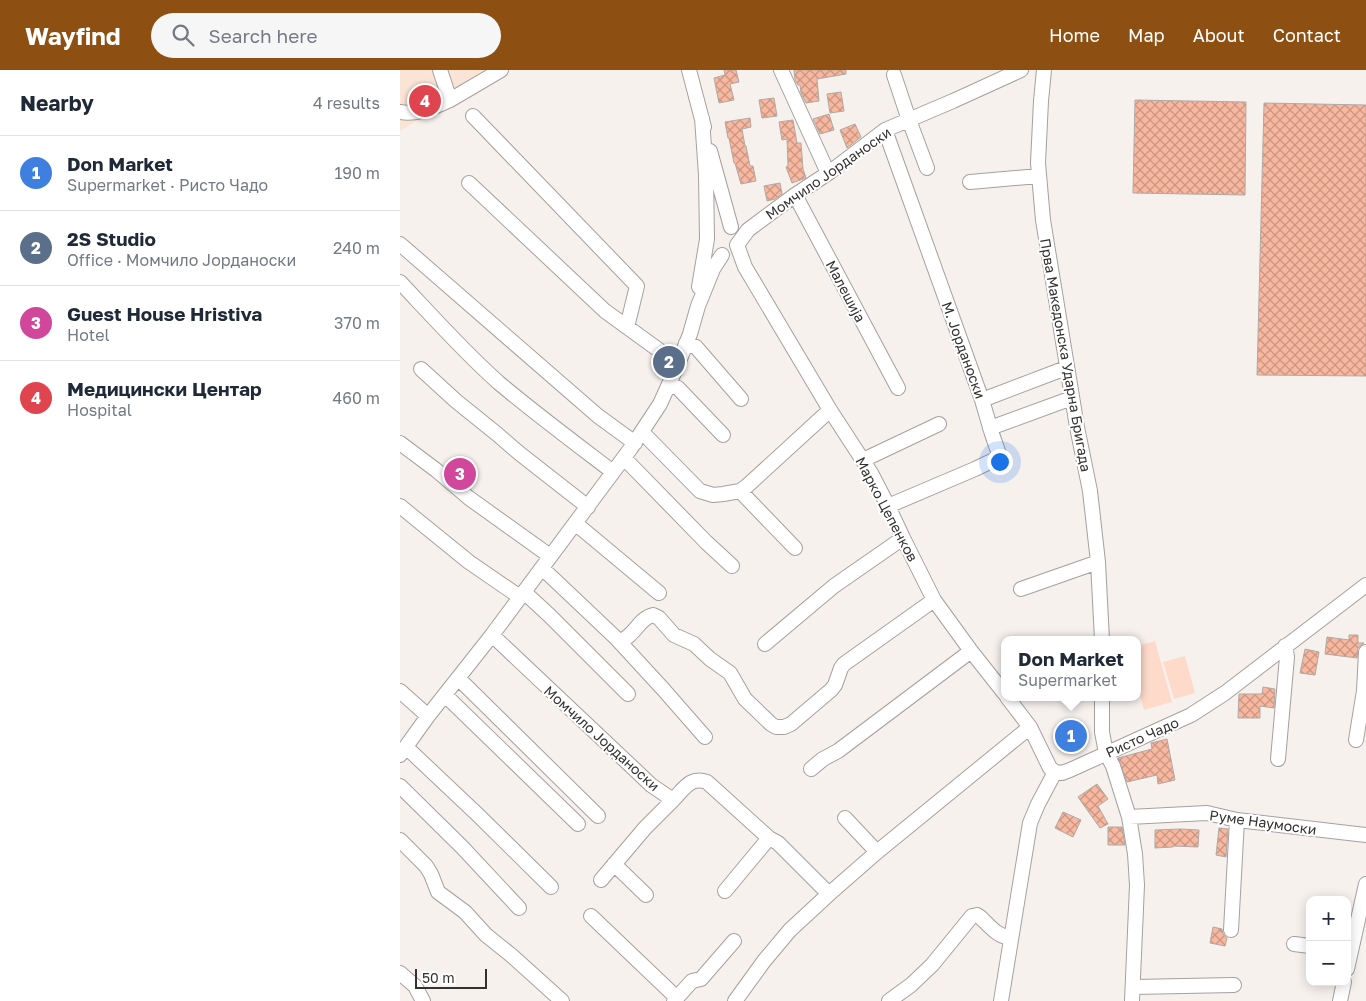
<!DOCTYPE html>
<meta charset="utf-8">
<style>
body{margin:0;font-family:"Golos Text",sans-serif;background:#f6f6f7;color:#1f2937}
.controls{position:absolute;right:15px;bottom:15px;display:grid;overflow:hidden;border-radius:10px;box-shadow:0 2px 12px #0003}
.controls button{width:45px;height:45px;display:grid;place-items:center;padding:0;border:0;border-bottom:1px solid #e0e1e3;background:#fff;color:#1f2937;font:25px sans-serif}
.scale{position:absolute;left:15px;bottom:12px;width:72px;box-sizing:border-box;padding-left:5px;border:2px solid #343231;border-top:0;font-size:14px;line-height:18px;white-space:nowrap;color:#343231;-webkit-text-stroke:4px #fff;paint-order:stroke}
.you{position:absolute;left:599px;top:391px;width:18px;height:18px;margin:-12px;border:4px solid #fff;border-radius:50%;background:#1a73e8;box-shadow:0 0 0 8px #1a73e833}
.badge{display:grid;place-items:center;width:32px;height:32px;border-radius:50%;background:#8d5012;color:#fff;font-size:16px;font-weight:700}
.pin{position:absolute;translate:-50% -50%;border:2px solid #fff;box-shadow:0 1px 5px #0006}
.popup{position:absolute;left:601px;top:566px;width:140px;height:65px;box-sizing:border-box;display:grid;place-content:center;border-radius:10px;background:#fff;filter:drop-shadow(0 1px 4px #0005);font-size:16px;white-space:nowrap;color:#747a83}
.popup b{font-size:19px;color:#1f2937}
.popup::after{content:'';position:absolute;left:50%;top:100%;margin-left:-10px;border:10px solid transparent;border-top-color:#fff}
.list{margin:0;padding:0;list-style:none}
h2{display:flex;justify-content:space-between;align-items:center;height:65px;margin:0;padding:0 20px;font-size:21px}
h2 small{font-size:16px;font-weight:400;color:#747a83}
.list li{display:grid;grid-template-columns:32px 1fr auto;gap:15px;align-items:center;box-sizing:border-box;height:75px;padding:0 20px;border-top:1px solid #e0e1e3}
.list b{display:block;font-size:19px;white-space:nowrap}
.list p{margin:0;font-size:16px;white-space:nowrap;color:#747a83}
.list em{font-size:16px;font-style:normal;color:#747a83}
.icon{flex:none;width:28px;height:28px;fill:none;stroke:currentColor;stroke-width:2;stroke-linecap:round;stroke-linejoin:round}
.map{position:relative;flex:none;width:966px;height:931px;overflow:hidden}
header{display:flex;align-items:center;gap:30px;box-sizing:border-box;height:70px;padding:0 25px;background:#8d5012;color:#fff}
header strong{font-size:24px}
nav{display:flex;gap:28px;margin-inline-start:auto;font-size:18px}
.search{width:350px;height:45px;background:#f6f6f7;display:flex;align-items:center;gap:12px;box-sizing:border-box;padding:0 18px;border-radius:28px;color:#747a83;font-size:19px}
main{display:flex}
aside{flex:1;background:#fff}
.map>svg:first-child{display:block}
.medical{fill:#f9e4d6}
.pitch{fill:#fedacb}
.building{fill:url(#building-cross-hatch);stroke:#afa9a7}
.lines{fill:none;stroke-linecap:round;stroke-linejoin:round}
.minor-casing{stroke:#a6a09e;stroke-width:16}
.minor{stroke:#fff;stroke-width:14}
.labels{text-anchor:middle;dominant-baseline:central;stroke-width:4;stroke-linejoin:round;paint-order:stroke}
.street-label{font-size:14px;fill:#343231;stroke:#fff}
</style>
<header>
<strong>Wayfind</strong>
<div class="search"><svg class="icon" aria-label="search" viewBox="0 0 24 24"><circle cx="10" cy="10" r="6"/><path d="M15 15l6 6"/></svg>Search here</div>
<nav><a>Home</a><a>Map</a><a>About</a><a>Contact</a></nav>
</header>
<main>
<aside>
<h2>Nearby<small>4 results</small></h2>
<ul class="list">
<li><span class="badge" style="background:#3f7fe0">1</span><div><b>Don Market</b><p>Supermarket · Ристо Чадо</p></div><em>190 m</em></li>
<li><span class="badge" style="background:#5c6f8a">2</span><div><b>2S Studio</b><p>Office · Момчило Јорданоски</p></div><em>240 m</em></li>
<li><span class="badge" style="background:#d1479c">3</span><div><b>Guest House Hristiva</b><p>Hotel</p></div><em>370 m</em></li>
<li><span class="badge" style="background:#e0444e">4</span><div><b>Медицински Центар</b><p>Hospital</p></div><em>460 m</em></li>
</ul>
</aside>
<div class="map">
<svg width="966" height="931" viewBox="0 0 966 931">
<defs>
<pattern id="building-cross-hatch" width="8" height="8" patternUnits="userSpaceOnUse" patternTransform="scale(1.25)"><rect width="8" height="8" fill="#f8b89f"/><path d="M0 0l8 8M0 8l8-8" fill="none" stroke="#ca9682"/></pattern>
</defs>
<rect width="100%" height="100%" fill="#f7f1ee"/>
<path class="medical" d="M0,0H101L0,61Z"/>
<path class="pitch" d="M755,571L772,632L744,640L737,614V576Z
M785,586L795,623L774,629L763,592Z"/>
<path class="building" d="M324,0H336L339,12L330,14L334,30L319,33L314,8L325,5Z
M394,0H446V4L417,9L419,31L406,33L401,23L400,15H398L395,10Z
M441,22L444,41L430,43L427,24Z
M374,28L377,46L362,48L359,30Z
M735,30L846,32L845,125L733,123Z
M864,33L966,35V306L857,305Z
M429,44L434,60L420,64L413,49Z
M350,48L351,57L342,59L345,76H346L350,96H353L356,111L341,114L335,93H334L329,68H328L325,52Z
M393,50L397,73H401L403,99L406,108L392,113L386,97L388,96L387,69L382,70L379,52Z
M455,54L461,67L447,78L440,60Z
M380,113L382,124L375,129L367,131L364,116Z
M949,565H958V573H964L958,578L957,588L925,584L927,567L949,570Z
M905,579L919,582L915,605L900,603Z
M863,617L875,619L874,638L860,636V648H838L839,624H862Z
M767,669L775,710L758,714L757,705L727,712L718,688L752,679L751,673Z
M697,714L708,729L698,736L708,754L700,758L678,727Z
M663,742L681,750L673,767L655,758Z
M708,757H722L725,775H708Z
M819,758L828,759L826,787L816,785Z
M780,759L799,760L798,777L773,776V777L755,778V760Z
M813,857L822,859L823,864L827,868L825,876L810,873Z"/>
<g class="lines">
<g class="minor-casing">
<path id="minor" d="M40,0L50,30L101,0
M289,0L304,57
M381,0L428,103
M644,0L641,31L638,93L643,150L677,357L690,421L698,492L702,570
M494,5L509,50L527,98
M0,42C17,45 35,37 50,30
M73,46L237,216L227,257
M485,60L582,330L592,364L600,387L575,399L488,436
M310,81L331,157
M570,112L639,106
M69,113L205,241L278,294
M395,125L498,318
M0,174L198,346L235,373
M0,212C32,246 64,282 99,313C136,344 175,373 213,402
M299,217L307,169L306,105L302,48
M286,273L296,277L341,329
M21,299L56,331L97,364L119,383L188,437
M269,314L278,318L323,365
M582,330L666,298
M590,358L672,328
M242,362L300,421L313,425L323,424L340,421L347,416L430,340
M0,373L36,400L69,428L150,486
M224,388L306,472L332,496
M463,390L539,354
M340,421L395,478
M0,436L69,492L120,527
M175,453L259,523
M142,498L217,569L220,571C234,567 239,548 253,545L259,548L274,565L294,574L310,589L330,603L345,629L371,654L376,657H384L391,654L431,620L435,615L441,598L444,594L534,530
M621,519L698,492
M124,522L149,545L228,624
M92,565L231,696L251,715L273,730C284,719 290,706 307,712L369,768L378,773L429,824
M217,569L263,619L305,667
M365,574L434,516L503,468
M58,608L198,746
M0,621L28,646
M605,624L571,581L534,530L503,468L488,436L471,403L430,340L345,197L337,175L348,160L395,125L430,102L485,60L553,31L621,0
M45,625L178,754
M607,627L630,657L650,698L655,702
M702,627V662L706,683L713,696L729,747L735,784L737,815L732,931
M956,670L964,621L966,582
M6,677L78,745L151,817
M0,685L28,646L92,565L231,378L260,334L278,294L290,264L298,236L313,199L322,185
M878,689L887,587L885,576
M411,699L423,689L438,681L571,581
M655,702L662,703L670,700L791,645L825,623L966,515
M0,716L62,777L119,838
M729,747L807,743L837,750L966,765
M445,748L477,782
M0,770L26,796L31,804L38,822L65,842L86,865L111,885L162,931
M214,794L246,825
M201,810L245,758L273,730
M325,821L369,768
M191,846L277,928
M831,860L837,750
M894,874L910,876
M947,899L966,814
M0,903L15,916L23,931
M733,917L834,915
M274,931L292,911L301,909L334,871
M335,931L364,891L390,860L429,824L477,782L630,657
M489,931L511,915L532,895L572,846L577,845L580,847C590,856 596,866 611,868
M601,931L630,753L638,734L655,702
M940,931L944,912"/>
</g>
<use href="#minor" class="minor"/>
</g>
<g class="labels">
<g class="street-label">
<text transform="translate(428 103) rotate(-35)">Момчило Јорданоски</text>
<text transform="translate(446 221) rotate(62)">Малешија</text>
<text transform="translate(564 280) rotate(70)">М. Јорданоски</text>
<text transform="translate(666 285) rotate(80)">Прва Македонска Ударна Бригада</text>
<text transform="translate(487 439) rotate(62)">Марко Цепенков</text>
<text transform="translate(742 667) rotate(-24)">Ристо Чадо</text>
<text transform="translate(202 668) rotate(42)">Момчило Јорданоски</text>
<text transform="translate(863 752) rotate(8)">Руме Наумоски</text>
</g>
</g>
</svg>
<div class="controls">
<button>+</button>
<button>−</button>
</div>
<div class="scale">50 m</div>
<div class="you"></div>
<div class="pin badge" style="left:671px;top:666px;background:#3f7fe0">1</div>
<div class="popup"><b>Don Market</b>Supermarket</div>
<div class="pin badge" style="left:269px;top:292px;background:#5c6f8a">2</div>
<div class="pin badge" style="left:60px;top:404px;background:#d1479c">3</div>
<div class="pin badge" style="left:25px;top:31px;background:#e0444e">4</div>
</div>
</main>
